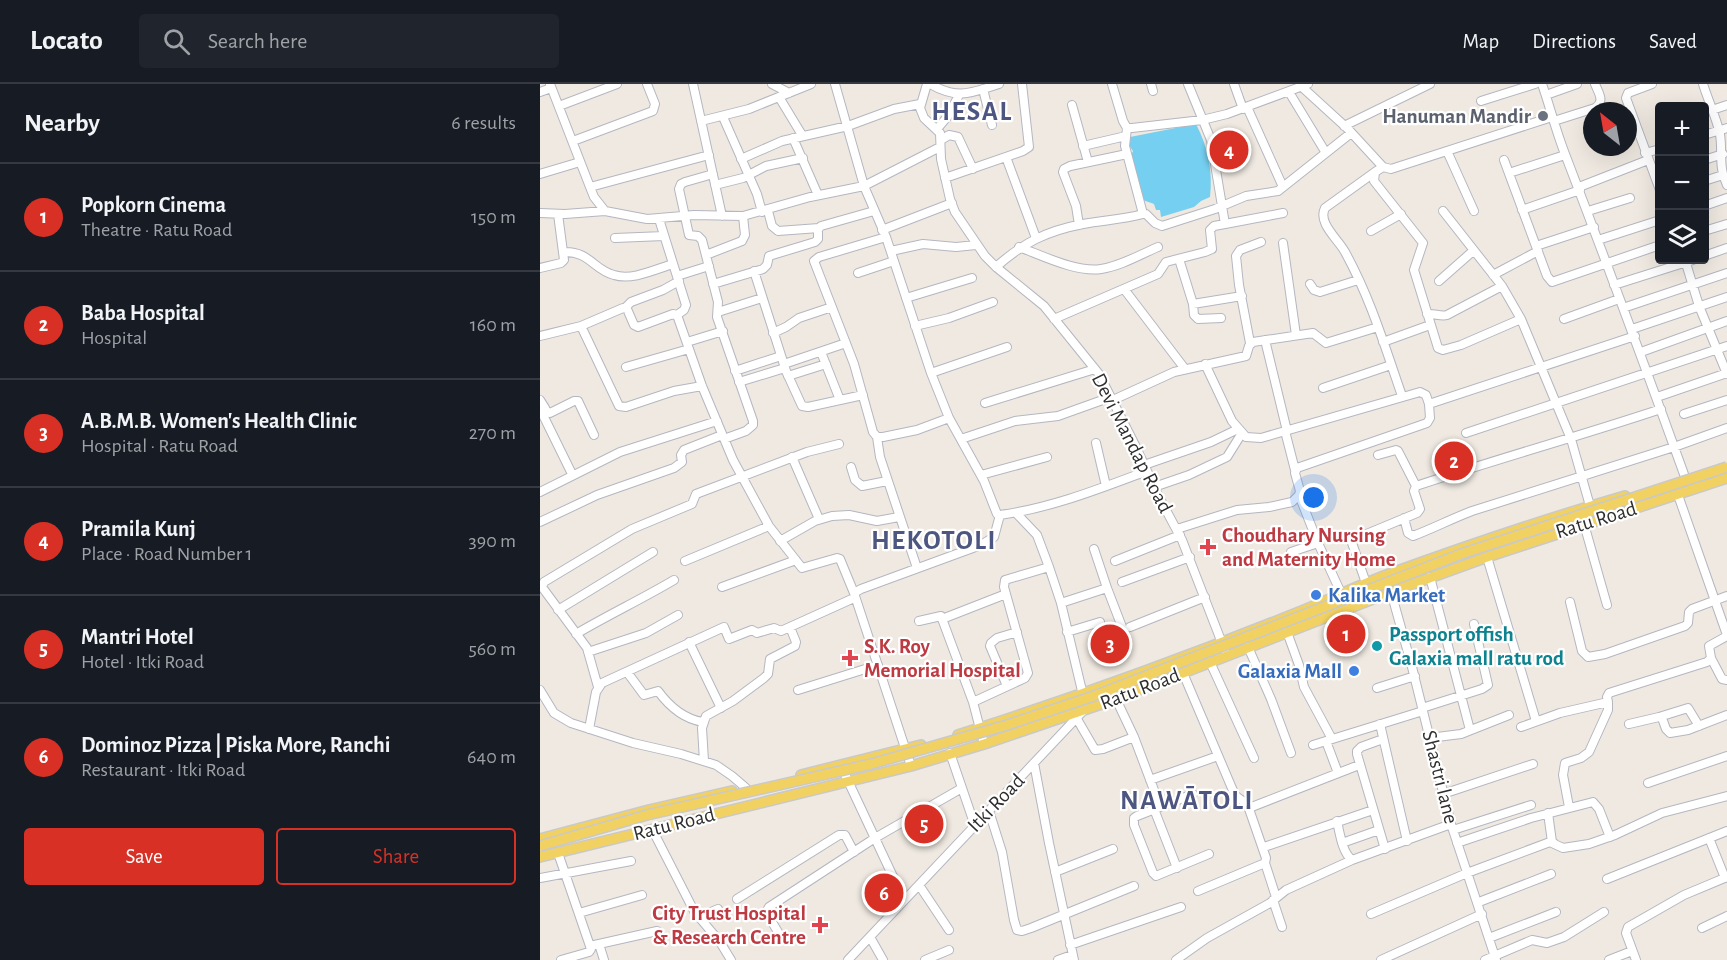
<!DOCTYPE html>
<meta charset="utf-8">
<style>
body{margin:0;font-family:"Alegreya Sans",sans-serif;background:#20242c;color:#f1f3f6}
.controls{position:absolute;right:18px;top:18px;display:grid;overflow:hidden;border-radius:6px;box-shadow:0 6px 24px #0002}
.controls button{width:54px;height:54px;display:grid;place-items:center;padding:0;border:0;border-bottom:2px solid #363941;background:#171b24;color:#f1f3f6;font:30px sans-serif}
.compass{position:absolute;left:1043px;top:18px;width:54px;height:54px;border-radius:50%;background:#171b24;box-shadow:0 6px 24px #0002;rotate:329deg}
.you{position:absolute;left:774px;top:414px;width:21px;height:21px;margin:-15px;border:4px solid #fff;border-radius:50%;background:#1a73e8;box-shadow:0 0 0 9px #1a73e833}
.badge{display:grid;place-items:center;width:39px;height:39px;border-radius:50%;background:#d93025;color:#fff;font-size:20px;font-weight:700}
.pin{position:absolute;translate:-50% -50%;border:3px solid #fff;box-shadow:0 2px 6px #0006}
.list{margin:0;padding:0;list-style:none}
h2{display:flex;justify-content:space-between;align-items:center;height:78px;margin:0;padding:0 24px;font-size:26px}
h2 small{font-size:20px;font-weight:400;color:#9ea1a6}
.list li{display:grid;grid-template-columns:39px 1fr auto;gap:18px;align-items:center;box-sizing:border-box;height:108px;padding:0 24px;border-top:2px solid #363941}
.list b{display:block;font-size:22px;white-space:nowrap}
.list p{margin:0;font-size:20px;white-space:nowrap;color:#9ea1a6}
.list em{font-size:20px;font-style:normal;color:#9ea1a6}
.actions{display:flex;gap:12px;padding:18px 24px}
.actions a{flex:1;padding:14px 0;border:2px solid #d93025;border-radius:6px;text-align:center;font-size:21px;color:#d93025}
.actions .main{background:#d93025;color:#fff}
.icon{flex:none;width:33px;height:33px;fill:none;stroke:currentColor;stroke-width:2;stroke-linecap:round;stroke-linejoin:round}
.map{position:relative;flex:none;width:1187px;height:876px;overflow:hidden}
header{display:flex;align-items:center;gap:36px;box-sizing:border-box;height:84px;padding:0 30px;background:#171b24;border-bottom:2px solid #363941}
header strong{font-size:28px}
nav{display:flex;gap:33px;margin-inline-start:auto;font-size:21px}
.search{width:420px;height:54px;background:#20242c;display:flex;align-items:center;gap:15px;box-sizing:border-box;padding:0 21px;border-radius:6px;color:#9ea1a6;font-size:22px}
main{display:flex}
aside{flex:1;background:#171b24}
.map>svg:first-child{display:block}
.water{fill:#75cff0}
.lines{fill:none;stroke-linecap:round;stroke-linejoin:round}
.minor-casing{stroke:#b4b7c1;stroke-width:10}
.major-casing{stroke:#c9c9c9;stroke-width:12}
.minor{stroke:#fff;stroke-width:8}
.major{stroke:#f2d163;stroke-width:9}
.major-bridge-casing{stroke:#c9c9c9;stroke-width:12;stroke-linecap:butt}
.major-bridge{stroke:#f2d163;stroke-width:9}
.worship-dot{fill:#6b7280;stroke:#fff;stroke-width:2}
.health-dot{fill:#e0444e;stroke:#fff;stroke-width:2}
.shop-dot{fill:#3f7fe0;stroke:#fff;stroke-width:2}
.culture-dot{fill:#0f9aa8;stroke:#fff;stroke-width:2}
.labels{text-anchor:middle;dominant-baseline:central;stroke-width:4.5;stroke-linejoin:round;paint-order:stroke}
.worship-label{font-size:21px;font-weight:bold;fill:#5b616d;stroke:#fff;text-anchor:end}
.street-label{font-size:21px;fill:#2e2e2e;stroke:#fff}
.health-label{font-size:21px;font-weight:bold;fill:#be3a42;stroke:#fff;text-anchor:start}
.shop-label{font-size:21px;font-weight:bold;fill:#366cbe;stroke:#fff;text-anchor:start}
.culture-label{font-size:21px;font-weight:bold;fill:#0d838f;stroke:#fff;text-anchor:start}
.district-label{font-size:27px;font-weight:bold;letter-spacing:1.5px;fill:#4d5680;stroke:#fff}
</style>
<header>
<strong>Locato</strong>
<div class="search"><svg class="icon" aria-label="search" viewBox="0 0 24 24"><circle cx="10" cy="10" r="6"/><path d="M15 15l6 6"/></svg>Search here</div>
<nav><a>Map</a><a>Directions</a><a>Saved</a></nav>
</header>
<main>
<aside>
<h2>Nearby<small>6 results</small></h2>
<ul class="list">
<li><span class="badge">1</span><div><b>Popkorn Cinema</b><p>Theatre · Ratu Road</p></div><em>150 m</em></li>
<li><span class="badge">2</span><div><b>Baba Hospital</b><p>Hospital</p></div><em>160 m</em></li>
<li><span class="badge">3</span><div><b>A.B.M.B. Women's Health Clinic</b><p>Hospital · Ratu Road</p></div><em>270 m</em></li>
<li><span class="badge">4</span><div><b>Pramila Kunj</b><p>Place · Road Number 1</p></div><em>390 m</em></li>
<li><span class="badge">5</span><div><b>Mantri Hotel</b><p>Hotel · Itki Road</p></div><em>560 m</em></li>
<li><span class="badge">6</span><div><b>Dominoz Pizza | Piska More, Ranchi</b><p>Restaurant · Itki Road</p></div><em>640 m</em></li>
</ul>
<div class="actions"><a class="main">Save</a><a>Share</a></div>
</aside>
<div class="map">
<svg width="1187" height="876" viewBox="0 0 1187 876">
<rect width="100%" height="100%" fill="#efe9e1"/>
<path class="water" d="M656,40C668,63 673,87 670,113L661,117L654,123L621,133L620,126H616L614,120L600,115L590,74L593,67L588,60L590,53Z"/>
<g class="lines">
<g class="minor-casing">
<path id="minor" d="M10,0L50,103L54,113L65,127
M153,0L182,132
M232,0L249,9
M295,0L324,102L346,153L391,289L409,334L444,397L457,430L460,431C511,424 559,405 607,387
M387,0L380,24L384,34L400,49L401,75L410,115L415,128L445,172L456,183L504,222L559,290L595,361L619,413L642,456L687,572
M390,0C418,16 431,9 459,0
M572,0L583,37L587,44H592L662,36L687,30L768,0
M611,0L613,7
M694,0L703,25
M1002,0C1010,23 1016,47 1025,70C1066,177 1106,285 1145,393
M1112,0L1088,9L1086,14L1120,106
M1163,0C1168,16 1176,33 1180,50C1183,71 1178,82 1187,101
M762,3L808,45L843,83L851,85L1012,33
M443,5L452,41
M0,8L11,4
M749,8L786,69
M1006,11L1037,0
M239,13L262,51
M941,17L995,0
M532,21L548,78
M19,22L77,0
M707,23L743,103
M1172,26L1187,21
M183,33L217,110L222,128
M161,37L209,25L271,0
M1014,37L1055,24C1065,17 1059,10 1055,0
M804,42L890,0
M587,44L585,62L603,130
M397,45L408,32L419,11
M1164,51L1187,44
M253,54L278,111
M401,56L409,51L418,53L433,85
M33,57L113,27L115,20L107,0
M543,62L586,52
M907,67L934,127
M1105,69L1120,65
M466,73L496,154
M201,75L242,57L308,42L354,25L380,20
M964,76L1007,192L1012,198L1120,161
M1164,76L1183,70
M843,83L835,88L834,97L883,159L874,186L898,264L903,266L921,261L981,235
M835,88L785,124C777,139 799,156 805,168C830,213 845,263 862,312
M969,89L1025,71
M0,90L40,78
M173,90L145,98L141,100L139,105L149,151L158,152L162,156L178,218L177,233L213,337V341L206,347L184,355
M405,94L483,67L489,63L482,0
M1164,97L1183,91
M175,101L203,94L226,82L263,74
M50,103L169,71
M1039,103L1108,76
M1164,122L1187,114
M982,126L1040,106
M228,127L232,142L238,147L279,144
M903,127L962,202L981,235L1031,355L1050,422
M1048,127L1090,114
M0,129L25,130L65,127L107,135L154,131L203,132L270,113L324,102L400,63
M119,135L146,221L144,226L137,231
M685,140L743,129
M539,141L536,122L523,88L524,85L530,82L587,70
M342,146L412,119
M831,147L861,130
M1164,147L1187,140
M346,153L279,173L274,177L314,280L333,348L337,353H343L377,346L409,334
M75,154L124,152
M1058,156L1120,136
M743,159L756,251
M996,162L1054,143
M479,163C501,171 537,189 561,185C581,182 599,171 618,163
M351,167L383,160L416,163L436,161
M24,168C49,167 54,186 74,191C92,197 116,185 133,180
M166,171L202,157L205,151L203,132
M1164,172L1187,164
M639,175L653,220L702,212
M1145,176L1159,222L1187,290
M456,183C483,159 506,147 543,140C563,136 581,136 603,130H606L615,139L622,142L675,125L706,112L738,107L811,49
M0,184L21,179L24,176L18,130
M214,187L246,287L262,322L268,323L323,311
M318,189L354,177
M953,191L998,167
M137,192L169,182
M899,197L933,167
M173,200L223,185L227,181L229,172L275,158L278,155V145L281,142L334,127
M770,200L774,206L780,208L818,196
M1074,201L1153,176
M584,205L645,285
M366,214L432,194
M653,220L654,231L658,235L681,234
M85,224L91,218L123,206L139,197
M1083,224L1187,189
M178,228L222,214
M887,230C894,229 901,233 907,231L962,202
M514,235L618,190L626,178L665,168L672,165L670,146L674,142L685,140L671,56L648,0
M1024,235L1079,215
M41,242L79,322L86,323L134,307L162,302
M375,242L409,234L453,218
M1092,245L1187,213
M233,249L246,243L259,234L292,223
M0,252L41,242L83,224L87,225L94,241L98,243L133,230L137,231L162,302L193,376L229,442L262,484L297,474L300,475L314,509
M725,256L747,347
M147,258L183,247
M843,258L890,241
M710,259L699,201L696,172L700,166L721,158
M281,268L300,316
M1101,268L1187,237
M244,280L306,259
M665,280L692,337L706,353L721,354L880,308L886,311L889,320L1095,252
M86,283L149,265
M195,287L241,272
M391,289L467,263
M248,292L286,280
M199,298L245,284
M783,304L851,281
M1117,313L1187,289
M0,316L5,324L2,329
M573,316L634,288L706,272L709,262L713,258L773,249L786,259L838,243
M445,319L555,285
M5,326L10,329L34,317H38L54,351
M2,329L32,390
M1144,330L1187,316
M745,347L755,386
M926,349L1187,262
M337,353L340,373L377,484
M421,355L475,337L518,332L571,313
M556,359L566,402
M838,371L856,366L858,367L876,402
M252,373L279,435
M604,381L671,358L698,345
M311,383L315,396L322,402L347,397
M441,391L507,373
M614,403L649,391L687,373L702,349
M0,408L80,368L177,337
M759,411L778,459
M1138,411L1187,551
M864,434L868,449L873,452C894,444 911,435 932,427L1134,363L1187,344
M0,438L57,411L134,384L142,378L141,371L144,366L182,351
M1044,440L1067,521
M637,445L697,426L729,423L752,418L759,411L760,407L755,389L757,384L887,339L890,334L889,320
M240,457L275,437L292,432L309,431L337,437L359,433
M554,465L567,504
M751,468L778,459L801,509
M947,473L996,637
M145,477L229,442
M575,477L640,451
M890,493L930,646
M582,498L650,473
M826,499L812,459V456L877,429L880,425L874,407L876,402C957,375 1040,352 1121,325
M182,503L256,476
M851,508L872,583L911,740L956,876
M1030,518L1042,567L1048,573L1065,570L1145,542L1148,539L1149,528L1152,525L1187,512
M521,519L567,504L587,556
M18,526L113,468
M402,535L466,510
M379,537L401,532L433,618
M590,543L665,513
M527,548L560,538
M747,548L759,581L764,603L792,655
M36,550C68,531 102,515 134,496
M149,558L181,624
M708,563L731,615L751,669
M48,568L106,549L138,531
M1171,574L1182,595L1187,596
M670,578L714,674
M87,588L104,611L118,607C129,622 144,635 163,638
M643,589L694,709C697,715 704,716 708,722L726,774L725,779L658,807
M467,602L450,562L451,559L457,554L477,548
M58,603L47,564L2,503L4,498L92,445L152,420L156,410L267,368L299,360
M837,604L875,592
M0,606L14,629L31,639L93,659L141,670L176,681L192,692L206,704
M258,606L338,581
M576,615L594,653L620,722
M882,624L942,605L948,601L934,540
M1119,633L1148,624L1159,642
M537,635L555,666L563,665L594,653
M840,640L867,757
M1089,640L1119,633L1122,634L1126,645L1130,649L1148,646L1187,631
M981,643L1020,629L1068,618L1067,613L1069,609L1167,578L1171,574L1169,562L1187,552
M49,645L56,608L62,599L184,543L189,555L212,546L217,549L234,544L241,547L314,514
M889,654L921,650L969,631
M843,655L821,663L817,667V670L845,765
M786,657L798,689
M444,660L433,618L485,594L488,589L464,503L465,496L509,483
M773,661L883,627
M410,669L435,742
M164,677L162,644L166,632L193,617L224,594L228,590L230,575L255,562L256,558L250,543
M494,679L509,759L534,876
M301,682L364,816
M371,682L314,509L321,505L441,461L454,453L460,431
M610,696L678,672
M1108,699L1187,672
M653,710L597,732L594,734V741L613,789L616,792L669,770
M903,710L993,680
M1029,723L1023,691L1025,679L1041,674L1049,668L1068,626V618
M709,724L819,681
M614,725L637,784
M449,727L462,768L474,836L477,846L482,847L491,844L594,802
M1008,729L1012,758L1014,759
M797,737C800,750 802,768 812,776L911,740
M112,745L154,827L180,858L191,876
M913,746L991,721
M1169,754L1185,794
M802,759L839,746
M917,759L991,734L1053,718L1059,725L1070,753
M724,763L833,726
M18,769L51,865L49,868L21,876
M725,779L736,813
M515,788L573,765
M0,794L91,777
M1067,795L1187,747
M379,801L409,846
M197,815L299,751H305L314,768
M733,816L742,843
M939,818L1011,790
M39,829L102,811
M831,830L927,789L1010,758L1023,764L1049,760L1075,751L1122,729L1187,712
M159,833L178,825
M1162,844L1187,832
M241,853L226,828L229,823L335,754L422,704
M330,853L343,876
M949,854L1016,828
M59,860L64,876
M530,861L641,823
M50,862L117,847
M308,876L544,626L543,611L521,519L509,483L497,451L476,429
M385,876L409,866
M518,876L532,871
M636,876L667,854L730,819L746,806L812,776
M841,876L942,830
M945,876L992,856L1007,859L1024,853L1064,828
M1069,876L1092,867
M1096,876L1086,849L1088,843L1144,811L1187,793"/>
</g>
<g class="major-casing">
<path id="major" d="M418,651C535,614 650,572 764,526C793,514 822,500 852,489C929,461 1006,435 1085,412
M261,691L381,661
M0,755L109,726L192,707
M0,773L371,682L444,660L576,615L851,508L947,473L1187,394"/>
</g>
<use href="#minor" class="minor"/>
<use href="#major" class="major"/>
<g class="major-bridge-casing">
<path id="major-bridge" d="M0,762L107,731L331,680L467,641L554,612L921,470L1187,383"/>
</g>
<use href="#major-bridge" class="major-bridge"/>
</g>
<circle class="worship-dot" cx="1003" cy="32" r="6"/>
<g class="health-dot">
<path d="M665 454h6v6h6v6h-6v6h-6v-6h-6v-6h6z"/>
<path d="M307 565h6v6h6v6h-6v6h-6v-6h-6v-6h6z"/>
<path d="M277 832h6v6h6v6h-6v6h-6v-6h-6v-6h6z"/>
</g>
<g class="shop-dot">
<circle cx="776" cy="511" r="6"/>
<circle cx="814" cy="587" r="6"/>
</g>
<circle class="culture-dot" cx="837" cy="562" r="6"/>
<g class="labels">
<g class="worship-label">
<text x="991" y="32">Hanuman Mandir</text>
</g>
<g class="street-label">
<text transform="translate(592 359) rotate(63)">Devi Mandap Road</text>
<text transform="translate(1056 436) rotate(-17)">Ratu Road</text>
<text transform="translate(600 605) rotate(-21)">Ratu Road</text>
<text transform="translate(900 693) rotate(76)">Shastri lane</text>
<text transform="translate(456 719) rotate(-46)">Itki Road</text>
<text transform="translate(134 740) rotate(-14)">Ratu Road</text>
</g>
<g class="health-label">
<text x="682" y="451">Choudhary Nursing<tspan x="682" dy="24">and Maternity Home</tspan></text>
<text x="324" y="562">S.K. Roy<tspan x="324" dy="24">Memorial Hospital</tspan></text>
<text x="266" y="829" text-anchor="end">City Trust Hospital<tspan x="266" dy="24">&amp; Research Centre</tspan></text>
</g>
<g class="shop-label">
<text x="788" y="511">Kalika Market</text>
<text x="802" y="587" text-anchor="end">Galaxia Mall</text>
</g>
<g class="culture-label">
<text x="849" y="550">Passport offish<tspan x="849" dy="24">Galaxia mall ratu rod</tspan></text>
</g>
<g class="district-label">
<text x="432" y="27">HESAL</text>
<text x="394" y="456">HEKOTOLI</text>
<text x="647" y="716">NAWĀTOLI</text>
</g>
</g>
</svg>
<div class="controls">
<button>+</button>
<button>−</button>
<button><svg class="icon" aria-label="layers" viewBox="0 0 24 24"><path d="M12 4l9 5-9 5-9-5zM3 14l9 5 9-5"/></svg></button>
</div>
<svg class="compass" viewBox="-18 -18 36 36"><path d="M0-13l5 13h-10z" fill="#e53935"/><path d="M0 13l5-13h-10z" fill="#9ea1a6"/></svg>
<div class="you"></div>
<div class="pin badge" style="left:806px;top:550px">1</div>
<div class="pin badge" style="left:914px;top:377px">2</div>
<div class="pin badge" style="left:570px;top:560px">3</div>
<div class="pin badge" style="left:689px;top:66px">4</div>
<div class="pin badge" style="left:384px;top:740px">5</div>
<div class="pin badge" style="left:344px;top:809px">6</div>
</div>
</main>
